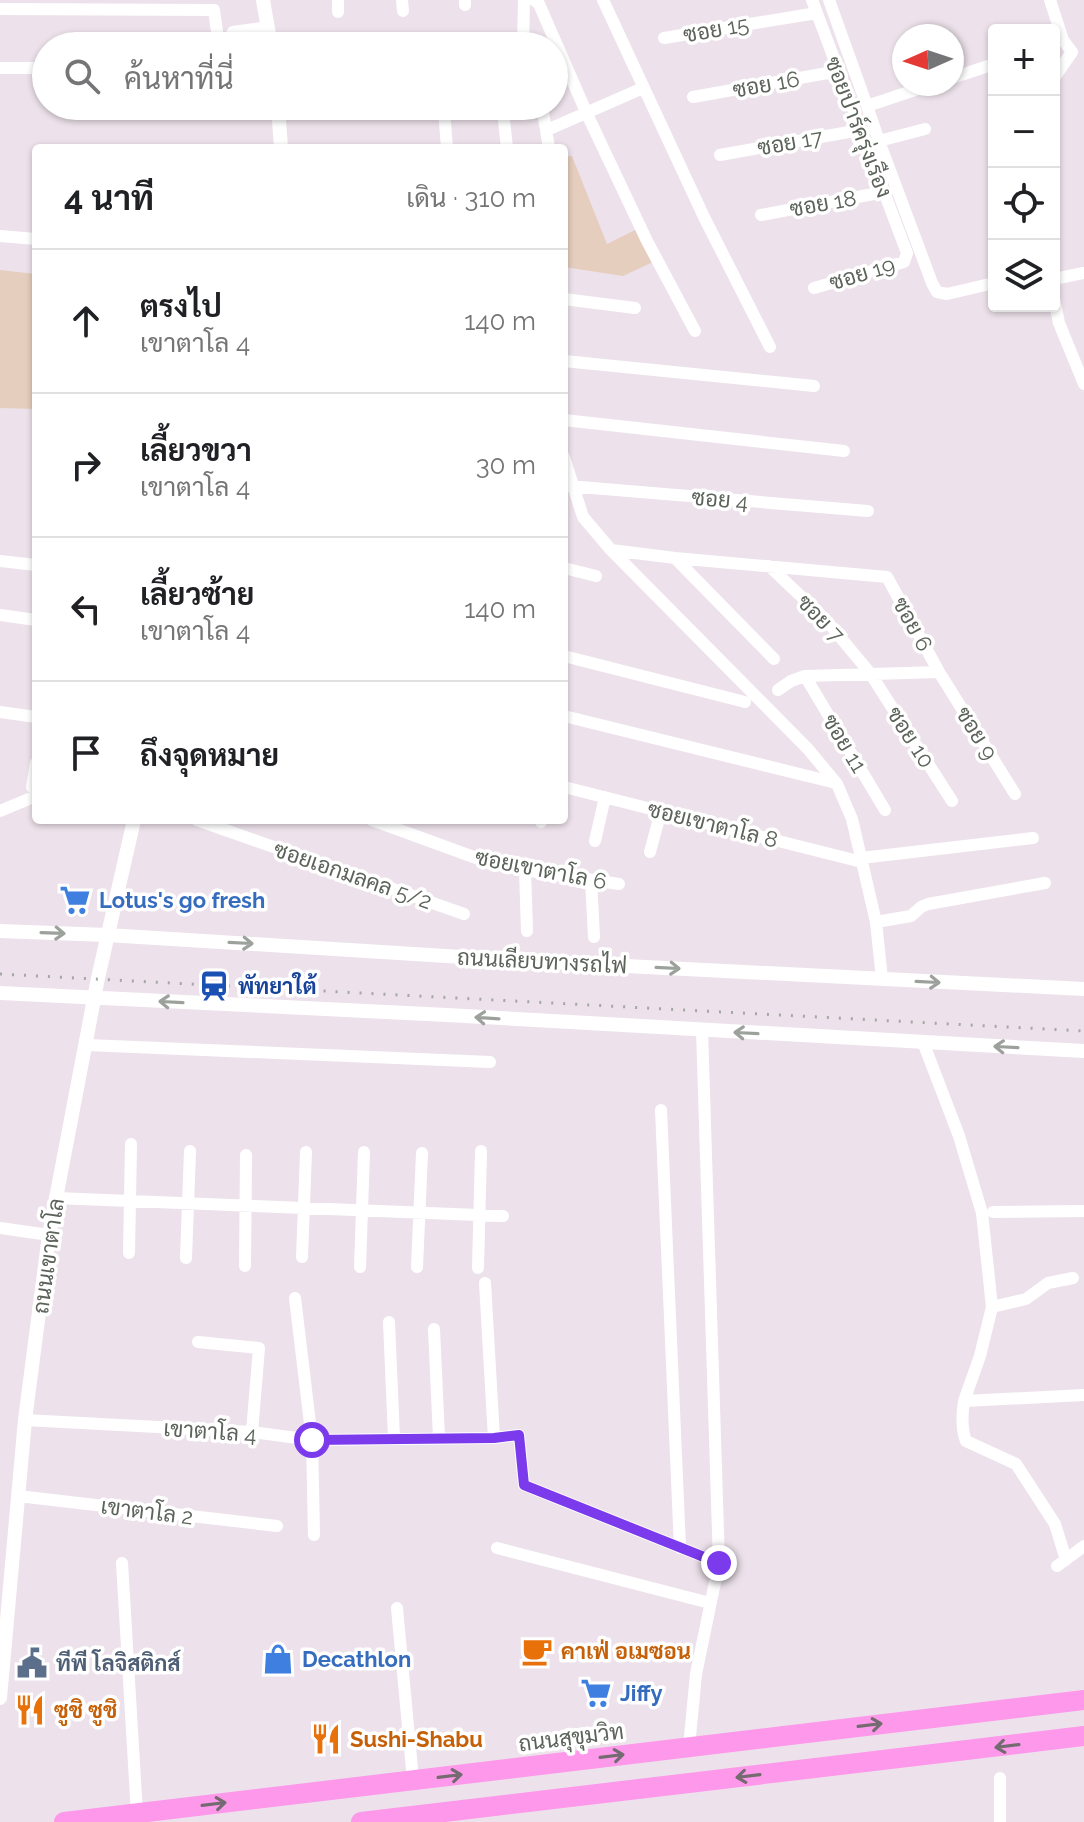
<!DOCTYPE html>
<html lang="th">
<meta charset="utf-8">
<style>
body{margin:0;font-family:Raleway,Sarabun,sans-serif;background:#f6f6f6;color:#202124}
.controls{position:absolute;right:24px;top:24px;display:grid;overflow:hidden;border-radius:8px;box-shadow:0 2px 6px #0004}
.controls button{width:72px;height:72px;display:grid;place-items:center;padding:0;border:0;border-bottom:2px solid #e0e0e0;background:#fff;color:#202124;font:40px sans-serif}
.compass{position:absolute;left:892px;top:24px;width:72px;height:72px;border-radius:50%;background:#fff;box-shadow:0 2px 6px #0004;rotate:267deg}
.stop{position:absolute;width:24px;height:24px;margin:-18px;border:6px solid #7c3aed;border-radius:50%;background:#fff}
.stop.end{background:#7c3aed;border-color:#fff;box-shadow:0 2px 8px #0008}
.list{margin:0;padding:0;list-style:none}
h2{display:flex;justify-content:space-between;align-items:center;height:104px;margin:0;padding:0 32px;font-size:34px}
h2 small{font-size:26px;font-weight:400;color:#757577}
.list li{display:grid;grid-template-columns:52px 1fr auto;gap:24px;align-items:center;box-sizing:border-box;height:144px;padding:0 32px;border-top:2px solid #e0e0e0}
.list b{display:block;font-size:30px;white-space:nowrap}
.list p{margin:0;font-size:26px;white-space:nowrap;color:#757577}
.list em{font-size:26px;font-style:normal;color:#757577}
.icon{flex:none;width:44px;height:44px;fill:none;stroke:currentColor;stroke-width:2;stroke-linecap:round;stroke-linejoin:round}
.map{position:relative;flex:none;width:1084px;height:1822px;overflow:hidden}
.search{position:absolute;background:#fff;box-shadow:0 2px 6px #0004;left:32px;top:32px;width:536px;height:88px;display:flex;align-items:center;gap:20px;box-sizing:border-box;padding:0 28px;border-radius:44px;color:#757577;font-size:30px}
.panel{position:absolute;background:#fff;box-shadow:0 2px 6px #0004;left:32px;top:144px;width:536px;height:680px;border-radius:8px}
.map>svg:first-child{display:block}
.green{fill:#e5cebe}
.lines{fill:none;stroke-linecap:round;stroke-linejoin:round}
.minor{stroke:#fff;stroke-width:12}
.tertiary{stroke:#fff;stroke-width:14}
.trunk{stroke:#fd98ea;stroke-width:20}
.rail{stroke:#a4a7a4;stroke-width:3;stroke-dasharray:2 10;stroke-linecap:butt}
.oneway{stroke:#9da19c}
.oneway2{stroke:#736b70}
.route{stroke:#7c3aed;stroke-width:10}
.labels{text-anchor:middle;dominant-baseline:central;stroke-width:7;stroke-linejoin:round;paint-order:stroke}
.street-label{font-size:22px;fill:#5b635a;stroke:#fff}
.shop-label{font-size:22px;font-weight:bold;fill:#366cbe;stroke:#fff;text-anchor:start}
.transit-label{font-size:22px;font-weight:bold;fill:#164399;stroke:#fff;text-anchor:start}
.food-label{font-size:22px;font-weight:bold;fill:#c56008;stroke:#fff;text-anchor:start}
.service-label{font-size:22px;font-weight:bold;fill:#4e5e75;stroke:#fff;text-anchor:start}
</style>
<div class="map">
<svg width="1084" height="1822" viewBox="0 0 1084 1822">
<rect width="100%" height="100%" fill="#ede2eb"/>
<path class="green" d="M572,156L607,244L637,229L653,262L623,276L564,267V157Z
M0,270L36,274V409L0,408Z"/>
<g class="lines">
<path class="minor" d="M338,0V12
M402,0L403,11
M465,0V5
M534,0L539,4L587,114L647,241L695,331
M603,0L704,217L770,347
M812,0L907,253L904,262L814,288
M829,0L867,106
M1050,0L1063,40L1072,52
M0,9L214,10L219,46
M230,38L236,45L270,40
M664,38L817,13
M219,39L230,38L233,32L268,27
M523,46L524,0
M0,68H46
M952,78L994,64
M1054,78L1072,52
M693,97L839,71
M542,106L549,148
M444,110L447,148
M503,111L507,148
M925,129L879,141L932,283L937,292L947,294L994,283
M547,130L643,88
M879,141L867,106L933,84
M720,155L860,130
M761,215L884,192
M0,236L36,239
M1054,279L1084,273
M1054,298L1059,323L1084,384
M564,299L635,308
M564,361L814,386
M564,420L844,451
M564,457L583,517L611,550L808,749L837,784L852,819L876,922L882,979
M568,486L868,511
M611,550L675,558L887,577L939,672L1015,794
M675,558L774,659
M0,561L36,565
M769,566L825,619L870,673L952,801
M564,568L596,576
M0,615L36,620
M564,656L745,702
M805,676L885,810
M778,690L791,681L805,676L939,672
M0,712L36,717
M564,716L836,783
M32,787L36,763
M564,787L862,862
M0,811L36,796
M197,820L464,914
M372,820L490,863L525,870L619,884
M541,822V820
M595,841L605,797
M650,852L661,811
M861,858L1033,838
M525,870L527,931
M591,880L594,937
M876,922L911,916L921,907L928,904L1045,883
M923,1042L959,1136L982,1213L992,1307L980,1356L964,1401
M87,1045L490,1062
M661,1110L680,1548
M55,1198L503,1216
M993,1212L1084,1211
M0,1228L49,1235
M129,1253L131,1144
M302,1257L306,1152
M186,1258L190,1151
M245,1266L246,1155
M360,1267L364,1152
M417,1267L422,1153
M478,1268L481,1151
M485,1283L494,1438
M295,1298L312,1440L314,1535
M992,1307L1026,1299L1048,1283L1073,1278
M389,1322L394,1438
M434,1329L439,1438
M198,1342L259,1348L252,1432
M25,1420L252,1432L312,1440L494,1438L519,1435L524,1485L719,1563
M18,1496L277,1526
M497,1548L710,1603
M1066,1560L1055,1524L1016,1464L966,1441C961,1428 962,1414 964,1401L1084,1395
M122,1563L137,1814
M1057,1566L1084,1546
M397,1608L413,1780
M689,1747L696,1674L719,1563L702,1030
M1000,1822V1778"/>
<path class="tertiary" d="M263,0L271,46
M278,106L281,148
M0,931L107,935L528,961L1084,989
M0,993L447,1015L1084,1051
M0,1698L25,1420L49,1235L98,978L134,820"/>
<path class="trunk" d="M64,1822L1084,1700
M361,1822L1084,1736"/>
<path class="rail" d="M0,974L1084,1031"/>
</g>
<defs><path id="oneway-shaft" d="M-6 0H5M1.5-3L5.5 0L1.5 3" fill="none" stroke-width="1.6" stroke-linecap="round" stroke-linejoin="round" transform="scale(2)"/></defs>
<g class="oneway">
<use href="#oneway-shaft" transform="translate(53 933) rotate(2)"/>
<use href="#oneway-shaft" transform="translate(241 943) rotate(3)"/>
<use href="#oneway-shaft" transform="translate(668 968) rotate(3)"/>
<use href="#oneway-shaft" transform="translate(928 982) rotate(3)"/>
<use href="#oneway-shaft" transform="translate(171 1002) rotate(-177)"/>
<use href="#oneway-shaft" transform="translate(487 1018) rotate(-176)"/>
<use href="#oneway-shaft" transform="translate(746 1033) rotate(-177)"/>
<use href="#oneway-shaft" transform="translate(1006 1047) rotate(-177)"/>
</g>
<g class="oneway2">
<use href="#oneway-shaft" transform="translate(870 1725) rotate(-7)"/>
<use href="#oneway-shaft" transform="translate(1007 1746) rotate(173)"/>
<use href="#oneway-shaft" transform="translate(612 1756) rotate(-7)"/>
<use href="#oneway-shaft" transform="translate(450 1776) rotate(-7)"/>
<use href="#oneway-shaft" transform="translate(748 1776) rotate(173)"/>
<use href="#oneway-shaft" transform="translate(214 1804) rotate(-7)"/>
</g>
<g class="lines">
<path class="route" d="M312,1440L494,1438L519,1435L524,1485L719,1563"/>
</g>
<defs>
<g id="supermarket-bare" transform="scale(2.4)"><path d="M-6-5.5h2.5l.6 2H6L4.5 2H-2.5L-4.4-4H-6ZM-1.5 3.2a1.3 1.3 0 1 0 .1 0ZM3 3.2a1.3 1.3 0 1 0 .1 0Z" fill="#3f7fe0" stroke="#fff" stroke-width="2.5" paint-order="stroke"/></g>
<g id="station-bare" transform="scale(2.4)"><path d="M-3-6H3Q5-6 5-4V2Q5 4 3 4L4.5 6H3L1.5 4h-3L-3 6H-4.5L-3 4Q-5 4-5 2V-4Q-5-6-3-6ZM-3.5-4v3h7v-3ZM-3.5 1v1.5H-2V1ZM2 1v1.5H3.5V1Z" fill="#1a4fb4" stroke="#fff" stroke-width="2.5" paint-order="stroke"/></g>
<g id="cafe-bare" transform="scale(2.4)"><path d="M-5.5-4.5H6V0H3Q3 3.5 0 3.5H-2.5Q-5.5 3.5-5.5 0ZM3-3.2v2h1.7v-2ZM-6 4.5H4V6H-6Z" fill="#e8710a" stroke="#fff" stroke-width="2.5" paint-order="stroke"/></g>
<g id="shop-bare" transform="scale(2.4)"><path d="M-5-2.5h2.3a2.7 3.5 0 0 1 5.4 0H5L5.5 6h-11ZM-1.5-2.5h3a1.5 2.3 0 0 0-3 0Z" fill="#3f7fe0" stroke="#fff" stroke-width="2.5" paint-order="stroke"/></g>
<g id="civic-bare" transform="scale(2.4)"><path d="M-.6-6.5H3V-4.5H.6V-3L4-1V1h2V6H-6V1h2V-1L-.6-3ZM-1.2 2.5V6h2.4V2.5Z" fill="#5c6f8a" stroke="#fff" stroke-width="2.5" paint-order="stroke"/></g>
<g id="restaurant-bare" transform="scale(2.4)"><path d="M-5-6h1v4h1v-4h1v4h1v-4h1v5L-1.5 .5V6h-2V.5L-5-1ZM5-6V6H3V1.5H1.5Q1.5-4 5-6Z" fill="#e8710a" stroke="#fff" stroke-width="2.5" paint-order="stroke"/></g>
</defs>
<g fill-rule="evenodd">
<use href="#supermarket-bare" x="75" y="900"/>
<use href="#station-bare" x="214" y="986"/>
<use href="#cafe-bare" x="537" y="1651"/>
<use href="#shop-bare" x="278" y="1659"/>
<use href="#civic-bare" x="32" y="1663"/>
<use href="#supermarket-bare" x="596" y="1693"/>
<use href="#restaurant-bare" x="30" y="1710"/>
<use href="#restaurant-bare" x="326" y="1739"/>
</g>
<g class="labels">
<g class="street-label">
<text transform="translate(716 29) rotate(-10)">ซอย 15</text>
<text transform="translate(766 84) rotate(-10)">ซอย 16</text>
<text transform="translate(859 127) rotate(69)">ซอยปาร์ครุ่งเรือง</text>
<text transform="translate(790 142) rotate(-10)">ซอย 17</text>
<text transform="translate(823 203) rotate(-10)">ซอย 18</text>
<text transform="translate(862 273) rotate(-17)">ซอย 19</text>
<text transform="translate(720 499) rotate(5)">ซอย 4</text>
<text transform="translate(821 618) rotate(46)">ซอย 7</text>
<text transform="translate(913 624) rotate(61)">ซอย 6</text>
<text transform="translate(977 733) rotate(58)">ซอย 9</text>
<text transform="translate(911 737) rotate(57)">ซอย 10</text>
<text transform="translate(845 743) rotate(59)">ซอย 11</text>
<text transform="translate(713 824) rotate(14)">ซอยเขาตาโล 8</text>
<text transform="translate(541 869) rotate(11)">ซอยเขาตาโล 6</text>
<text transform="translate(353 875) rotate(19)">ซอยเอกมลคล 5/2</text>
<text transform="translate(542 961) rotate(3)">ถนนเลียบทางรถไฟ</text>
<text transform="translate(48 1256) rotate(-82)">ถนนเขาตาโล</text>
<text transform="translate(210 1431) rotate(4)">เขาตาโล 4</text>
<text transform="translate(147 1511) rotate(7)">เขาตาโล 2</text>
<text transform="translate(571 1737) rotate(-7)">ถนนสุขุมวิท</text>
</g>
<g class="shop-label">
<text x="99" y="900">Lotus's go fresh</text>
<text x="302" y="1659">Decathlon</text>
<text x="620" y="1693">Jiffy</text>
</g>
<g class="transit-label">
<text x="238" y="986">พัทยาใต้</text>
</g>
<g class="food-label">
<text x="561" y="1651">คาเฟ่ อเมซอน</text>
<text x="54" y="1710">ซูชิ ซูชิ</text>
<text x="350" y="1739">Sushi-Shabu</text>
</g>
<g class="service-label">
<text x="56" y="1663">ทีพี โลจิสติกส์</text>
</g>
</g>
</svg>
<div class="controls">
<button>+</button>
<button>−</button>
<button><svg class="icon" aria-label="locate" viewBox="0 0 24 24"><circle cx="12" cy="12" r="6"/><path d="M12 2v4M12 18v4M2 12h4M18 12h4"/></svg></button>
<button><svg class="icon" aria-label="layers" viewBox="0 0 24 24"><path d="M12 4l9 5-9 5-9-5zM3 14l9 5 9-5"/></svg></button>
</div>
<svg class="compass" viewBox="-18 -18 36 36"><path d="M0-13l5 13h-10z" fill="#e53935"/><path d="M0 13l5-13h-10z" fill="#757577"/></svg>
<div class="stop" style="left:312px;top:1440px"></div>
<div class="stop end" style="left:719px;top:1563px"></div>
<div class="search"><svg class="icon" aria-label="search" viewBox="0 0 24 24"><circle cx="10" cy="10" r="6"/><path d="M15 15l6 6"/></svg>ค้นหาที่นี่</div>
<section class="panel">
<h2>4 นาที<small>เดิน · 310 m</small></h2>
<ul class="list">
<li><svg class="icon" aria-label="ahead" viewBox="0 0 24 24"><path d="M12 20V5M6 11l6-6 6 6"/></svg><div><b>ตรงไป</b><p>เขาตาโล 4</p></div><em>140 m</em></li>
<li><svg class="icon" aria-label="right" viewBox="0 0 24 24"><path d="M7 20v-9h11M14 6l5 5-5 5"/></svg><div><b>เลี้ยวขวา</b><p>เขาตาโล 4</p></div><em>30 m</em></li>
<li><svg class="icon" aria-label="left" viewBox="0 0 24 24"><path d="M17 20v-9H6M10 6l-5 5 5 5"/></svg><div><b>เลี้ยวซ้าย</b><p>เขาตาโล 4</p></div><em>140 m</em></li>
<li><svg class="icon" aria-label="arrive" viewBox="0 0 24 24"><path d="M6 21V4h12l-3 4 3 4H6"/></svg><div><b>ถึงจุดหมาย</b></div></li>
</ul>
</section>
</div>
